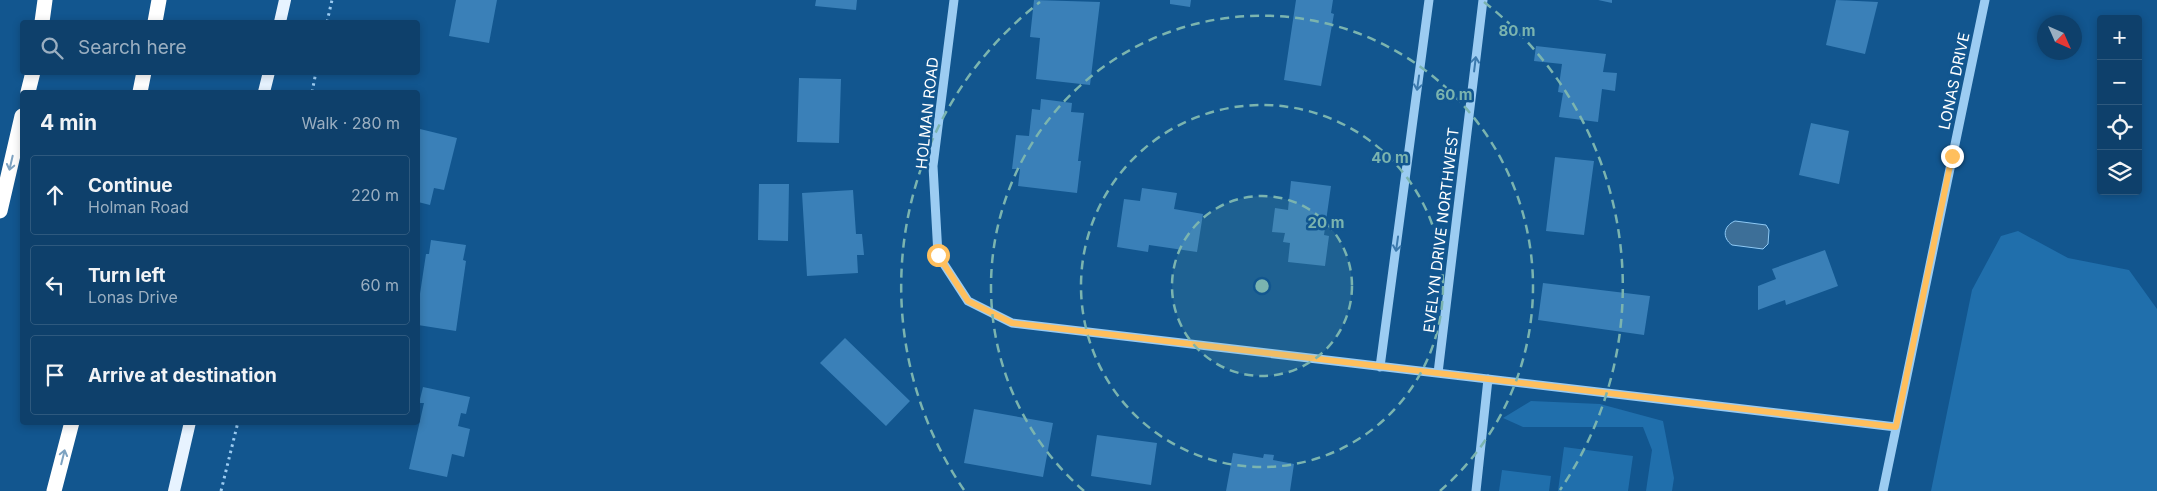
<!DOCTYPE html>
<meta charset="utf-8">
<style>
body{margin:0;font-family:Inter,sans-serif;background:#1c4b73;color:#f1f3f6}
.controls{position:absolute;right:15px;top:15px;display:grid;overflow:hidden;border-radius:5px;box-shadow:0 2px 8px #0003}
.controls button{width:45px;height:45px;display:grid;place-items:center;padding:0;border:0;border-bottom:1px solid #2e597e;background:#0e406b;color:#f1f3f6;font:25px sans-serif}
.compass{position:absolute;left:2037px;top:15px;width:45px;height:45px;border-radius:50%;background:#0e406b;box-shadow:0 2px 8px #0003;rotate:135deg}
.stop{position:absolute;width:15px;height:15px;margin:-11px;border:4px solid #ffbf5d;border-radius:50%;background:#fff}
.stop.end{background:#ffbf5d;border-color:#fff;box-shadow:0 1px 5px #0008}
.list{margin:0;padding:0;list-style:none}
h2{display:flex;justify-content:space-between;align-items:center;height:65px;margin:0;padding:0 20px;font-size:21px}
h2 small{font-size:16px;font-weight:400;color:#9bafc1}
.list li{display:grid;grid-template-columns:32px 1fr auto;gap:15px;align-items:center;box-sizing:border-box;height:80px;margin:0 10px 10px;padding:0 10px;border:1px solid #2e597e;border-radius:5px}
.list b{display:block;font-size:19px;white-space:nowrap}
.list p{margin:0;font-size:16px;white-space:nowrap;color:#9bafc1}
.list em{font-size:16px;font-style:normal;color:#9bafc1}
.icon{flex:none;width:28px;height:28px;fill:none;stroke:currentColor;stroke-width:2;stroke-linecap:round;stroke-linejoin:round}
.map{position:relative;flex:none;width:2157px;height:491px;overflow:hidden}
.search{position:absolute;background:#0e406b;box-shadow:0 2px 8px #0003;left:20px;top:20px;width:400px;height:55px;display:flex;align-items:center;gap:12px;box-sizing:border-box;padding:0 18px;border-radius:5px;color:#9bafc1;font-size:19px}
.panel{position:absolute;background:#0e406b;box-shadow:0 2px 8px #0003;left:20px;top:90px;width:400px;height:335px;border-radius:5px}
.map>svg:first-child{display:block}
.green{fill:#206fac}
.water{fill:#3d6f98;stroke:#8ec9f5}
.building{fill:#3a80b8}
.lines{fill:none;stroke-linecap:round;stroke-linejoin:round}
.path{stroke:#9cccf2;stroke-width:3;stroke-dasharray:2.5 4;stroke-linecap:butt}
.minor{stroke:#9cccf2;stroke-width:9}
.major{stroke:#e7f3ff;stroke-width:12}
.highway{stroke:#fff;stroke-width:15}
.oneway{stroke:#3b79ad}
.oneway2{stroke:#7da2c1}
.route{stroke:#ffbf5d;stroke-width:6}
.ring{fill:none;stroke:#7bb4af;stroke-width:2.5;stroke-dasharray:9 6}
.labels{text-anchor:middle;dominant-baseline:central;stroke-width:5;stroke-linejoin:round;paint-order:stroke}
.street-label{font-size:15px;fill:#fff;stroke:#12568f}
.centre{fill:#7bb4af;stroke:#12568f;stroke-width:2.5}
.ring-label{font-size:15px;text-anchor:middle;font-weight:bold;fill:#7bb4af;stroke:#12568f;stroke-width:5;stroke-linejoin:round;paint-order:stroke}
</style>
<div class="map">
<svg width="2157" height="491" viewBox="0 0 2157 491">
<rect width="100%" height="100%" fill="#12568f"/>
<path class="green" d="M2018,231L2068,258L2129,270L2157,309V491H1931L1972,290L2001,236Z
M1531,401L1600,404L1663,421L1674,478L1672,491H1646L1652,450L1643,427H1523L1503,418Z
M1564,447L1633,456L1628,491H1558Z
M1502,470L1551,476L1549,491H1499Z"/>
<path class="water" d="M1735,221L1766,225L1769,230L1768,244L1763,249L1732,245C1722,238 1723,226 1735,221Z"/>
<path class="building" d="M456,0H497L489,43L449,36Z
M816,0H857L856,10L815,6Z
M1034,0L1100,2L1090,85L1036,79L1040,38L1030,37Z
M1170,0H1191L1190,7L1170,4Z
M1296,0H1333L1331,13L1334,14L1321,86L1284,80Z
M1598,0H1612V3Z
M1836,0L1878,2L1865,54L1826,45Z
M1536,46L1606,54L1603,72L1617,73L1615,91L1602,89L1598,122L1559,117L1563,93L1558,92L1562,64L1534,61Z
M799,78L841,79L839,143L797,142Z
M1041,99L1072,103L1071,112L1084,113L1078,161H1081L1077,193L1018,186L1020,169H1012L1016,135L1029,136L1032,109L1040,110Z
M1811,123L1849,131L1839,184L1799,175Z
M420,129L457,138L444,190L434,188L430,205L418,202V138Z
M1555,157L1594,161L1584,235L1546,231Z
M1291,181L1331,186L1324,235L1329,236L1325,266L1288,262L1290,243L1283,242L1285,233L1272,232L1275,208L1288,210Z
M759,184H789L788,241L758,240Z
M1142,188L1177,193L1174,209L1203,214L1197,252L1149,245L1148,252L1117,247L1124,199L1140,201Z
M853,190L856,234H862L864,255H857L858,273L807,276L802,193Z
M431,240L466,245L463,260L466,261L456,331L418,325V307L426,254H429Z
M1825,250L1838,286L1786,305L1785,300L1758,310V286L1776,279L1772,269Z
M1543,283L1650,296L1644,335L1538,320Z
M845,338L910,401L886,426L820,363Z
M423,387L470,397L466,414L461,413L458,426L470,429L464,457L452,454L447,477L409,469L424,403H419Z
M974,409L1053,423L1043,477L964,463Z
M1097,435L1157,443L1151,485L1091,476Z
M1233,453L1263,458L1264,454L1274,455L1273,460L1294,464L1290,491H1226Z"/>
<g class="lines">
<path class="path" d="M327,22L332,0
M312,92L316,72
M221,491L238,422"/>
<path class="minor" d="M954,0L933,166L938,255L968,301L1012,323L1896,427
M1380,367L1429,0
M1438,373L1483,0
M1476,491L1488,379
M1883,491L1985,0"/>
<path class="major" d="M280,22L285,0
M264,92L269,72
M174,491L190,422"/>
<path class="highway" d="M42,22L45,0
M155,22L159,0
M28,92L33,72
M140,92L144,72
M0,211L22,116
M54,491L72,422"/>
</g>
<defs><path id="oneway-shaft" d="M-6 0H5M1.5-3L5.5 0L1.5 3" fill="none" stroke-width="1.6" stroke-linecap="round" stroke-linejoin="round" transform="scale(1.25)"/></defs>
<g class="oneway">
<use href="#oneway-shaft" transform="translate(1475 64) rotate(-83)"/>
<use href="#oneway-shaft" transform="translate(1418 83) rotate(98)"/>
<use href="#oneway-shaft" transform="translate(1397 244) rotate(98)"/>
</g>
<g class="oneway2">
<use href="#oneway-shaft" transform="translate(11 163) rotate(103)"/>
<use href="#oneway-shaft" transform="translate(63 457) rotate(-76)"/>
</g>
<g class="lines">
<path class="route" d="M938,255L968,301L1012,323L1896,427L1952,156"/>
</g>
<circle cx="1262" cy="286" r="90" fill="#7bb4af" fill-opacity=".12"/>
<g class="ring">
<circle cx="1262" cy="286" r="90"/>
<circle cx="1262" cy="286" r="181"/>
<path d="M1084 491A271 271 0 1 1 1440 491"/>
<path d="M964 490A361 361 0 0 1 1040 2M1484 2A361 361 0 0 1 1560 490"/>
</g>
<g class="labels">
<g class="street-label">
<text transform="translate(1954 81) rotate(-78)">LONAS DRIVE</text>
<text transform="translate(927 113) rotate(-84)">HOLMAN ROAD</text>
<text transform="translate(1441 230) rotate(-83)">EVELYN DRIVE NORTHWEST</text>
</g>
</g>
<circle cx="1262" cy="286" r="8" class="centre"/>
<g class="ring-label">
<text x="1517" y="36">80 m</text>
<text x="1454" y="100">60 m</text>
<text x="1390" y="163">40 m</text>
<text x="1326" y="228">20 m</text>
</g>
</svg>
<div class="controls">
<button>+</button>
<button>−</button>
<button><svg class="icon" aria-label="locate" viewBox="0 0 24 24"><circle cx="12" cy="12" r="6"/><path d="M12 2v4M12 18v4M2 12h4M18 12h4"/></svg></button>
<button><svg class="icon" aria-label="layers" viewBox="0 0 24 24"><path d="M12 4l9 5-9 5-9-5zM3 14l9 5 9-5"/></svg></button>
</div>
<svg class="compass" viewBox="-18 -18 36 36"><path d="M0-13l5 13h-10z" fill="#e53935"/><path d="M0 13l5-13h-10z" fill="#9bafc1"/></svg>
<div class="stop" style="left:938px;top:255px"></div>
<div class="stop end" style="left:1952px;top:156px"></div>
<div class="search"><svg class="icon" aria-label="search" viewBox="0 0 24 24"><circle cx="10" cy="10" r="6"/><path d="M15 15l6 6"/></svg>Search here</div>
<section class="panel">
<h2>4 min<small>Walk · 280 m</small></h2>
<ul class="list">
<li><svg class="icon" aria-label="ahead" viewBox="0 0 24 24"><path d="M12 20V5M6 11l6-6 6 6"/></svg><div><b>Continue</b><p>Holman Road</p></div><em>220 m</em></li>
<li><svg class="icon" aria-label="left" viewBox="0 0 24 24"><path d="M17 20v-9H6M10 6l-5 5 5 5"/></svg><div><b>Turn left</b><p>Lonas Drive</p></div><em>60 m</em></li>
<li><svg class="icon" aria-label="arrive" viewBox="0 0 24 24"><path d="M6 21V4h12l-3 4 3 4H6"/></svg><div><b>Arrive at destination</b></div></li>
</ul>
</section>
</div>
